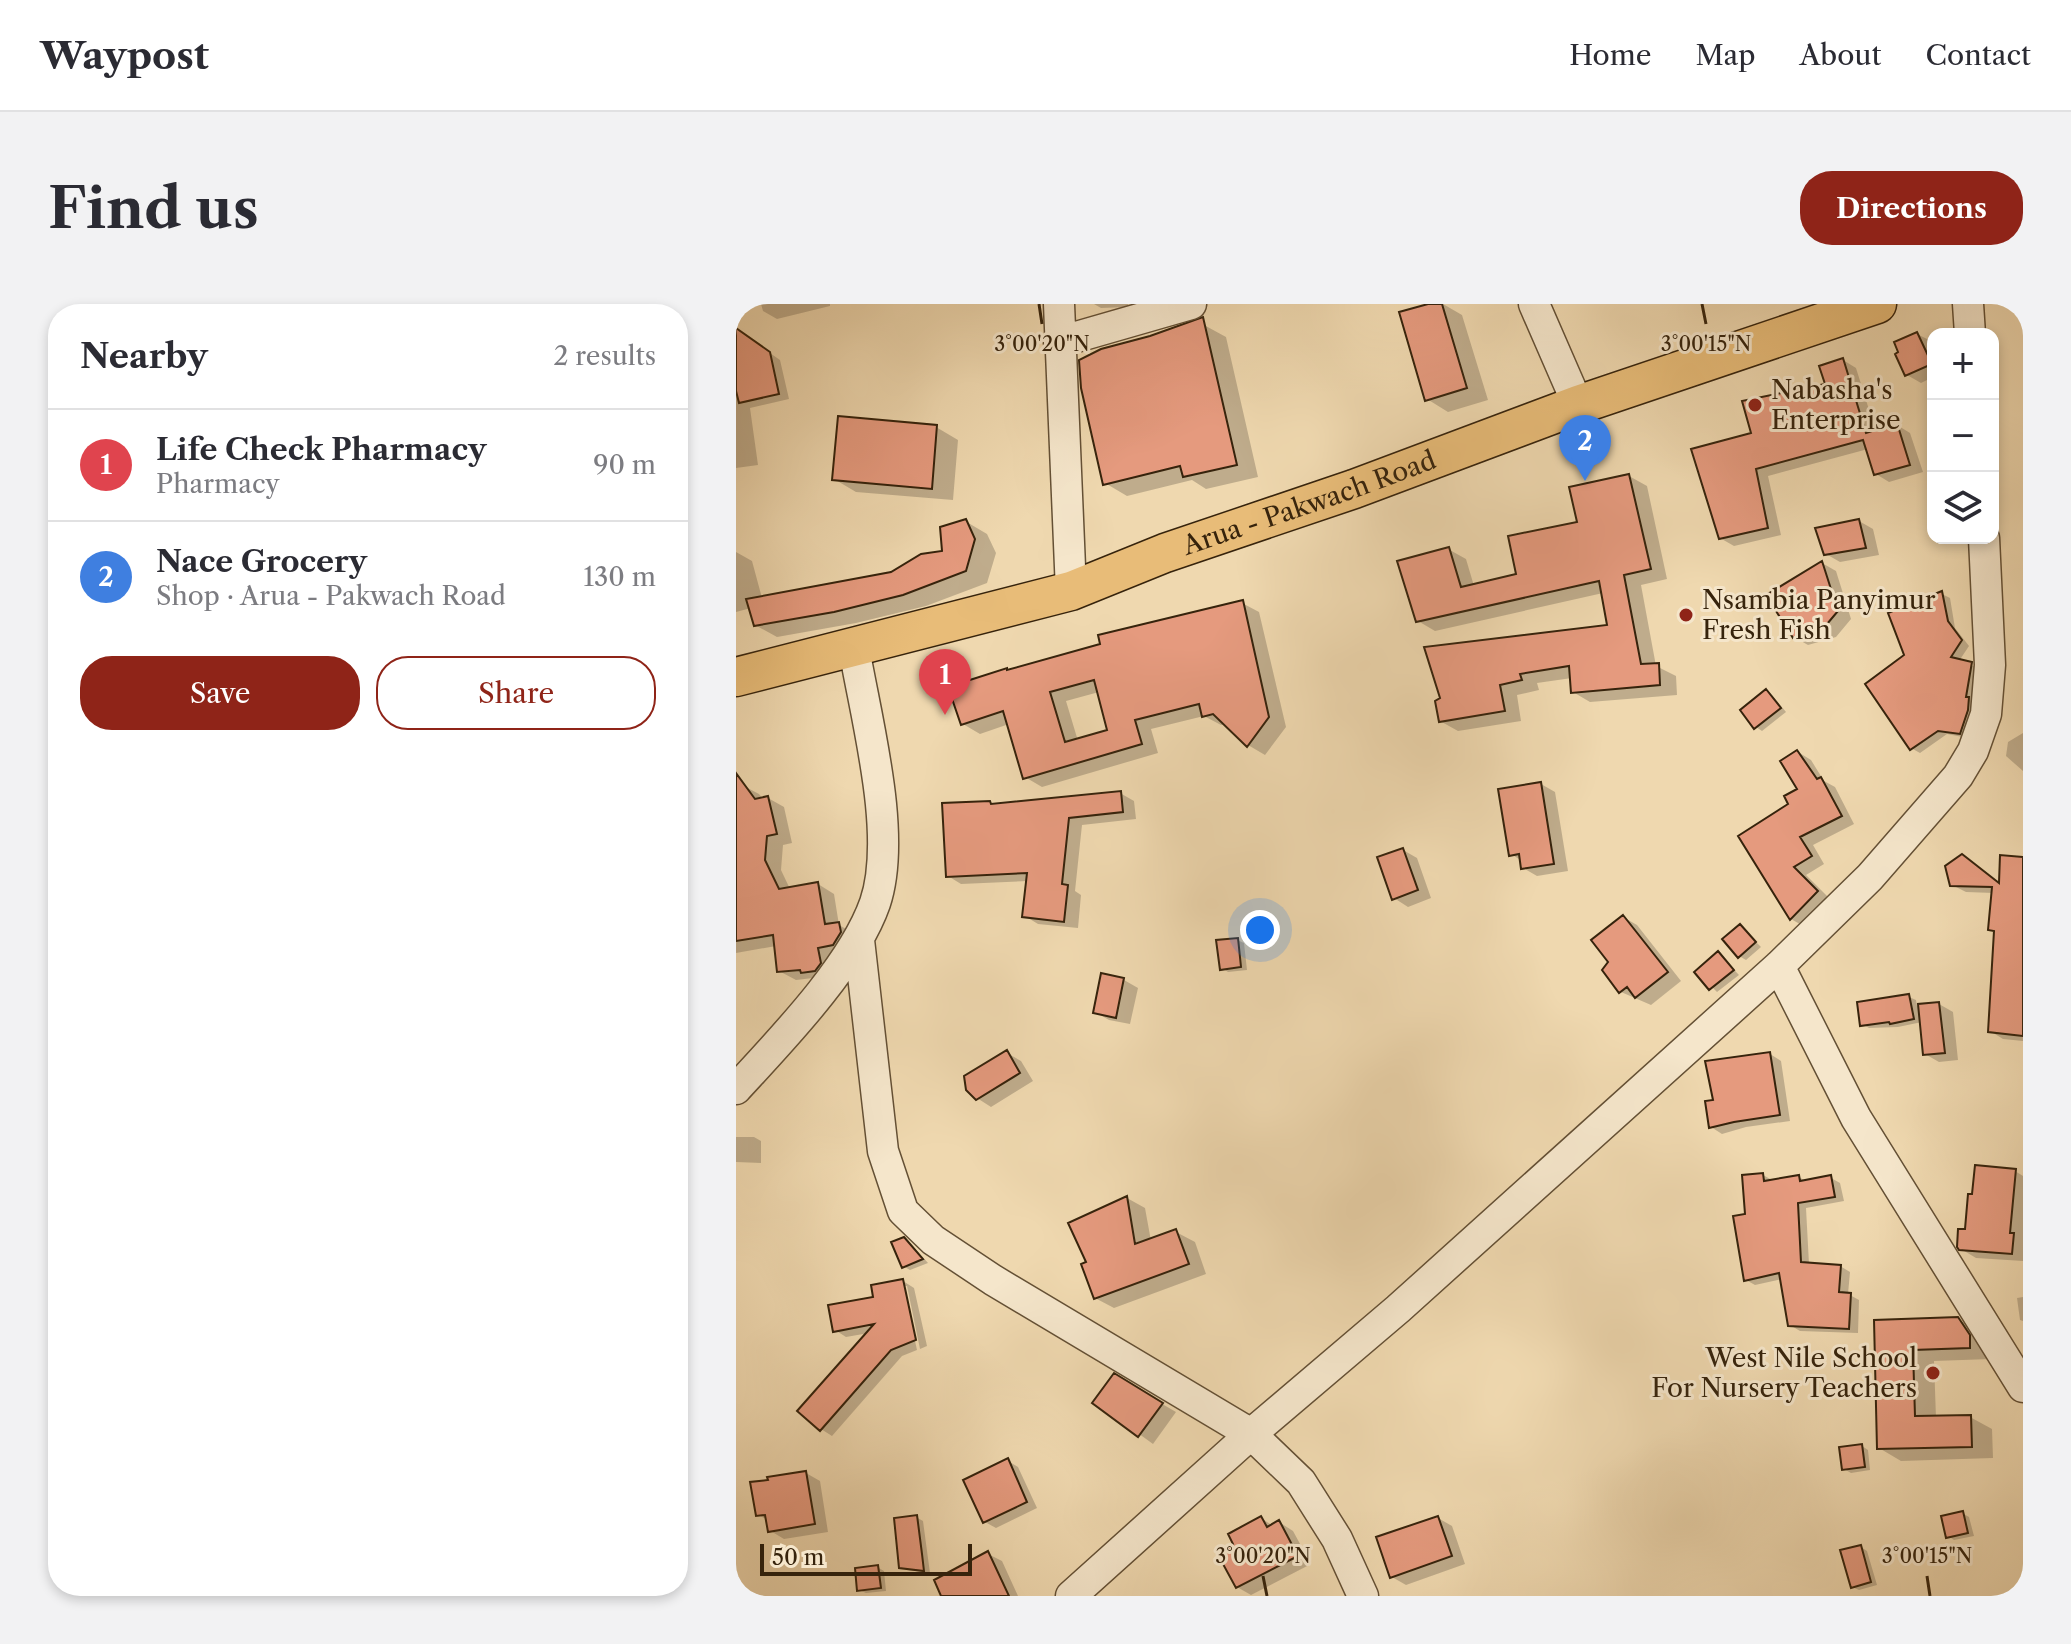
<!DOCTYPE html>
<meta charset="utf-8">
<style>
body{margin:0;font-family:"Libre Caslon Text",serif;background:#f2f2f3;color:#2b2b33}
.controls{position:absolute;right:24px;top:24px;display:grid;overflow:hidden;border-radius:16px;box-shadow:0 4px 12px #0003}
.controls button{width:72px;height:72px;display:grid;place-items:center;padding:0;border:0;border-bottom:2px solid #e1e1e2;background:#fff;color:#2b2b33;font:40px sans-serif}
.scale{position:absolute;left:24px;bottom:20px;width:212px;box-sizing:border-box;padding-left:8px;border:4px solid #36230c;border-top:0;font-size:22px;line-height:28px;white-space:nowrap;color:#36230c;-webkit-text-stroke:6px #f5e6cb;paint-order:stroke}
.you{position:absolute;left:524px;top:626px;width:28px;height:28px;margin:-20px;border:6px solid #fff;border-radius:50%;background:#1a73e8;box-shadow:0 0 0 12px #1a73e833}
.badge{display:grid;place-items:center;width:52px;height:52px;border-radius:50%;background:#8f2418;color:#fff;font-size:26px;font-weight:700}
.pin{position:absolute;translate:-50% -66px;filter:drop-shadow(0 2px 4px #0008)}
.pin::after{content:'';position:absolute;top:42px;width:28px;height:24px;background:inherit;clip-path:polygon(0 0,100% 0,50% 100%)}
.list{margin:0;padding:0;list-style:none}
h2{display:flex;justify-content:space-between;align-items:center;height:104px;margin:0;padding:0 32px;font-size:34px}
h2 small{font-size:26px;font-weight:400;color:#7c7c81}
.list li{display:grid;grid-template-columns:52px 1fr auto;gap:24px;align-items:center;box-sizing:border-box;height:112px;padding:0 32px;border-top:2px solid #e1e1e2}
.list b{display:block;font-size:30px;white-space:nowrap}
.list p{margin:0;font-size:26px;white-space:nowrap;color:#7c7c81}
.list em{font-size:26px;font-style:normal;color:#7c7c81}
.actions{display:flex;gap:16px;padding:24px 32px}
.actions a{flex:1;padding:18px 0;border:2px solid #8f2418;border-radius:32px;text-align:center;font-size:28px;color:#8f2418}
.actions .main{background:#8f2418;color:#fff}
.icon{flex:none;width:44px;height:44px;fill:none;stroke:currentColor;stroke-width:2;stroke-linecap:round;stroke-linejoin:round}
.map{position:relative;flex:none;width:1287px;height:1292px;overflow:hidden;border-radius:32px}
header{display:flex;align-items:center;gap:48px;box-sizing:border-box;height:112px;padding:0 40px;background:#fff;border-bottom:2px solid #e1e1e2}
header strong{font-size:38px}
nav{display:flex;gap:44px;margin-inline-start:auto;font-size:28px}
.intro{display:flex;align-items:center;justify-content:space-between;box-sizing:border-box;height:192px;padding:0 48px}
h1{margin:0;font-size:56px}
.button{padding:20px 36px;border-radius:32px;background:#8f2418;color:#fff;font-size:28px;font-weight:700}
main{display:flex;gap:48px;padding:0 48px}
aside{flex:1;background:#fff;border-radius:32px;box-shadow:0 4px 12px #0003}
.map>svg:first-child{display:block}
.shadow{fill:#0003;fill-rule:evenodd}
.building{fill:#e59a7e;stroke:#36230c;stroke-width:2;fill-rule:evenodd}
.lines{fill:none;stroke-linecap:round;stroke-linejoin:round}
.minor-casing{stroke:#645035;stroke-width:33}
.major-casing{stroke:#36230c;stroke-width:41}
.minor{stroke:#f5e6cb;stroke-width:30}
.major{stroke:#e8bc78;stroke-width:38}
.ticks{fill:none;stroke:#36230c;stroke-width:3}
.poi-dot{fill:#8f2418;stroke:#f5e6cb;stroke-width:3}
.labels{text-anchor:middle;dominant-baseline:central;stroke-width:6;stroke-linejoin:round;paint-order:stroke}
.poi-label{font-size:26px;fill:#36230c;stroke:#f5e6cb;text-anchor:start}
.street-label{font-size:26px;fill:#36230c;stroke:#f5e6cb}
.ticks-label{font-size:20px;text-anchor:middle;fill:#36230c;stroke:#f5e6cb;stroke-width:6;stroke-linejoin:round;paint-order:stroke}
</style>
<header>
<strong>Waypost</strong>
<nav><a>Home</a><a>Map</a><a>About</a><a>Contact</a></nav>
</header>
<div class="intro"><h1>Find us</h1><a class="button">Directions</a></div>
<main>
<aside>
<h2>Nearby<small>2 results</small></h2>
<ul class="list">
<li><span class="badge" style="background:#e0444e">1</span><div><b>Life Check Pharmacy</b><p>Pharmacy</p></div><em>90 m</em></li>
<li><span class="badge" style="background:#3f7fe0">2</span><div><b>Nace Grocery</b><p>Shop · Arua - Pakwach Road</p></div><em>130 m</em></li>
</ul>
<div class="actions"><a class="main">Save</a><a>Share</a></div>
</aside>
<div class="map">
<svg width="1287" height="1292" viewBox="0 0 1287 1292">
<rect width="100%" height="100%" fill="#efd8af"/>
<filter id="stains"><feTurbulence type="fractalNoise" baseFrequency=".0025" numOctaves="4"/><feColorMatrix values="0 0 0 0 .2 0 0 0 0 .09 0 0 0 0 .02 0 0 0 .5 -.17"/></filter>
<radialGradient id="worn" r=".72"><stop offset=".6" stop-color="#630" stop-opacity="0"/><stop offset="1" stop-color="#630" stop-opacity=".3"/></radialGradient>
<path class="shadow" d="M25,0H94V2L41,15L27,7Z
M358,0H392V3L365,4Z
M700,0H707L726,11L752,96L712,108L691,95Z
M468,21L490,33L522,173L470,185L456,176L391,192L369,179Z
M1181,30L1197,38V73L1185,79L1171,71Z
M0,37L21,40L44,56L53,95L14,104L22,161L0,164Z
M1107,56L1120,64L1140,128L1161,121L1174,129L1187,168L1153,178L1140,170L1132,145L1032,172L1045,231L998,242L984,234L1018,131L1091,81Z
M200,123L222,136L217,196L120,188L98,175Z
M893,172L911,182L931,275L905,281L920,362L940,372L941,391L854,398L837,388L836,374L801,379L803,386L781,391L785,417L722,427L704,417L701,398L873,323L867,289L699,327L682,317L712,245L730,255L738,282L782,271L843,219Z
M229,217L251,230L260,249L251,279L190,302L120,319L41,333L19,321L15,304L0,308V248L16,257L26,294L156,270L209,248Z
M1123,217L1137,225L1143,251L1104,258L1090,250Z
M1086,259L1100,267L1115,315L1100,333L1072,341L1058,333Z
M1206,290L1214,294L1219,324L1233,342L1223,357L1243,364L1232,434L1211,430L1184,449L1175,444L1170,352Z
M506,299L523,308L550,423L529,451L512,441L490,420L485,421L468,412L415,425L422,449L306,483L289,473L273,420L244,430L227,420L274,368ZM363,388L373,427L342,437L330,397Z
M1030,388L1036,391L1050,408L1026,427L1020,423Z
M1287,429V467L1270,452L1272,438Z
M1062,448L1075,456L1088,477L1099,483L1118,520L1077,541L1088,560L1070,571L1095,596L1069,623L1055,615L1004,533L1055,501L1064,486Z
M0,478L23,490L27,495L32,494L48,503L56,539L47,541L45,566L54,585L82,580L98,590L103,621L119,630L77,674L60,676L43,667L40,642L0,649Z
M805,480L819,488L832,567L801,572L787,564L786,557L775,550Z
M384,489L398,497L400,515L346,521L339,587L345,591L342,624L302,620L289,612L292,577L225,580L212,572L253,499L259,502Z
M667,546L681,554L695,594L672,603L658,594Z
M1226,552L1264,580L1287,555V737L1267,735L1254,727L1260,628L1258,589L1230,588L1216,581Z
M887,613L901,621L945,677L915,701L885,688L874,658Z
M1004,622L1025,643L1010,656L1003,652Z
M501,636L508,639L511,666L492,668L486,664Z
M982,649L1003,671L981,688L961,668Z
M388,676L402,684L394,720L373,716L359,708Z
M1173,693L1180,696L1181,702L1203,700L1217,708L1222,756L1203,758L1189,750L1186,718L1162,723L1133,724L1126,720Z
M271,749L285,757L297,777L255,803L241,794Z
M1034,750L1045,757L1054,817L1010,823L986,830L975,823L979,797Z
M0,833H18L25,837V859L0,858Z
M1279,867L1287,872V957L1240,954L1225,945Z
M1027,871L1036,876L1063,873L1071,878L1095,874L1104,879L1108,897L1070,904L1073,960L1104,962L1114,968L1112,990L1123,996L1122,1029L1064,1027L1054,1021L1046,975L1019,981L1010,976L1011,911Z
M391,894L409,904L415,937L440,928L459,938L470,970L378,1004L359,994L353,959Z
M168,935L174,939L192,959L174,966L167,962Z
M167,977L178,984L191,1042L184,1045L171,982H167L181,1046L166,1052L96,1132L85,1125L133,1029L110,1033L99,1026L139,994Z
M1287,993V1017L1284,1016L1281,994Z
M1222,1015L1244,1028L1255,1055L1198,1057L1200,1114L1234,1113L1256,1125L1257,1154L1165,1157L1143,1144L1140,1018Z
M378,1072L440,1108L417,1140L359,1098Z
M1126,1142L1132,1146L1134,1166L1115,1169L1108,1165Z
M272,1157L282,1163L301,1204L260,1224L249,1218Z
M70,1169L84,1177L92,1228L48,1235L33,1226L32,1216L22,1211Z
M1226,1209L1233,1213L1238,1232L1218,1236L1212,1232Z
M180,1213L187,1217L194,1269L172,1266L165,1263Z
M525,1214L537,1222L543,1218L557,1227L575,1260L515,1291L501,1283L500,1241Z
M702,1214L716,1222L729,1260L670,1281L656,1273Z
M1125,1243L1131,1247L1141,1281L1123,1286L1116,1283Z
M252,1250L266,1257L282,1292H207Z
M141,1263L148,1267L150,1287L130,1289L123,1286Z"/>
<path class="building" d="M692,0H706L731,84L689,97L663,8Z
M467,13L501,161L447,173L444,162L367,181L345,84L343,56L365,45L414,32Z
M0,24L34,48L43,90L3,99L0,87Z
M1181,28L1196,60L1169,72L1159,50L1162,48L1158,38Z
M1107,54L1130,129L1161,119L1174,161L1138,171L1127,136L1020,165L1032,224L983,235L955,145L1015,129L1006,97L1089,80L1083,62Z
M102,112L201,121L196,185L96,176Z
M893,170L915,265L888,271L905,360L923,359L924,381L835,389L833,362L784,370L786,376L764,381L769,407L703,418L699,397L704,394L688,343L871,321L863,277L680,318L661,257L713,243L725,283L780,270L772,232L841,218L833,183Z
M230,215L239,235L230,267L167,291L98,308L18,322L10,295L155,268L185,250L206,247L204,223Z
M1123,215L1130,244L1088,251L1079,224Z
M1086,257L1102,307L1086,326L1057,334L1030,291Z
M1206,287L1212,317L1226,336L1215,353L1236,358L1230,393H1233L1232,406L1224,430L1202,427L1174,446L1129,380L1168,351L1152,309Z
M507,296L533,413L511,443L477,410L466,413L463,400L399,416L406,440L287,475L267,407L225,421L212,383L271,364V366L364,340L362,331ZM358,376L371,426L329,438L314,388Z
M1030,385L1045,404L1018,425L1004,406Z
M1061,446L1081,475L1085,473L1106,512L1064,533L1076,552L1058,563L1082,587L1054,616L1002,532L1052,500L1048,492L1061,485L1044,457Z
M0,469L19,495L32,492L41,530L31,532L29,556L43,585L82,578L89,620L103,618L105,628L97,641L82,644L85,659L79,667L65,669L64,666L41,668L37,631L0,637Z
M805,478L818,560L785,565L783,550L773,552L762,485Z
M385,487L387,508L333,514L326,580L332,581L328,618L286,613L291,569L210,573L206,499L254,497L255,500Z
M667,544L682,586L656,596L641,553Z
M1226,550L1263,579L1264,551L1287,553V732L1252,728L1258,627L1252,626L1256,583L1214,582L1209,562Z
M887,611L932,668L899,694L891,683L883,689L866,666L872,658L855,636Z
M1004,620L1020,638L1002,654L986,635Z
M502,634L505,663L484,666L480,636Z
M982,647L998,666L973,686L958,668Z
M365,669L388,674L380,714L357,709Z
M1173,690L1178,715L1154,720L1153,718L1124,722L1121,698Z
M1203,698L1209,749L1187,751L1182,700Z
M271,746L284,769L240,796L230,786L228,772Z
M1034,748L1044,811L998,818L973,824L969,797L977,796L969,757Z
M1239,861L1280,865L1274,929H1278L1276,950L1223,946L1221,943L1222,925H1229L1232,890H1236Z
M1027,869L1028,877L1063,871L1064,877L1095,871L1099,893L1062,899L1065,958L1105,961L1103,988L1115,989L1113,1025L1052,1022L1043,969L1008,977L997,912L1009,910L1006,871Z
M391,892L399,940L440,925L453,960L358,995L345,960L350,958L332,919Z
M168,933L187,955L166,964L155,938Z
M167,975L180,1036L155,1046L84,1127L61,1107L138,1020L97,1028L92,1001L137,993L135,981Z
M1222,1013L1234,1031V1044L1177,1046L1179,1112L1235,1111L1236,1143L1141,1145L1138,1016Z
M378,1069L427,1099L402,1133L356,1099Z
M1126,1140L1129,1163L1106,1166L1103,1143Z
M272,1154L291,1198L247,1219L227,1176Z
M70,1167L79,1220L32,1228L29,1211L20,1212L14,1178L32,1176L31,1173Z
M1227,1207L1232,1229L1210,1234L1205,1212Z
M181,1211L186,1250L188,1267L163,1264L158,1214Z
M525,1212L531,1223L543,1216L562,1252L500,1284L481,1249L497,1240L492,1230Z
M702,1212L716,1252L654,1274L640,1233Z
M1125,1241L1135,1278L1115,1284L1104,1246Z
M252,1247L273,1292H205L198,1276Z
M142,1261L145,1284L121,1287L119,1264Z"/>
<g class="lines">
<g class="minor-casing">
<path id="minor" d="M323,0L335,287
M798,0L842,101
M1232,0L1234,30
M323,38L455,0
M123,636L147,847L167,907L197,936L257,976L515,1130L565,1178L601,1235L627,1292
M1043,662L1120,814L1287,1083
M0,785C45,736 117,662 139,599C162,531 130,415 118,344
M335,1292L515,1130L662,1005L1043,662L1134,573L1222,472L1237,447L1250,410L1254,361L1248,234"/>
</g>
<g class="major-casing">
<g id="major">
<path id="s1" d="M0,373L335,287L429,249L618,185L842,101L1141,0"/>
</g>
</g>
<use href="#minor" class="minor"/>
<use href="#major" class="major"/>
</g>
<path class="ticks" d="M303,0L306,20M966,0L970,20M527,1272L531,1292M1191,1272L1194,1292"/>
<g class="poi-dot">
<circle cx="1019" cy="101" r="8"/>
<circle cx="950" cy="311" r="8"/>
<circle cx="1197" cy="1069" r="8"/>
</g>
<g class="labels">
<g class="poi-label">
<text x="1035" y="86">Nabasha's<tspan x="1035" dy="30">Enterprise</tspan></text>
<text x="966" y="296">Nsambia Panyimur<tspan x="966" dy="30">Fresh Fish</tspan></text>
<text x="1181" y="1054" text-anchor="end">West Nile School<tspan x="1181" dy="30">For Nursery Teachers</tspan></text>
</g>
<g class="street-label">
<text stroke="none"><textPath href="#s1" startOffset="600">Arua - Pakwach Road</textPath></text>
</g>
</g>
<g class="ticks-label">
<text x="306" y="47">3°00'20"N</text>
<text x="970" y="47">3°00'15"N</text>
<text x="527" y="1259">3°00'20"N</text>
<text x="1191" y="1259">3°00'15"N</text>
</g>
<rect width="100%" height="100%" filter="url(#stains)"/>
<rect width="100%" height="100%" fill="url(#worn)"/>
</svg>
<div class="controls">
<button>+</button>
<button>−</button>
<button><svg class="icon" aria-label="layers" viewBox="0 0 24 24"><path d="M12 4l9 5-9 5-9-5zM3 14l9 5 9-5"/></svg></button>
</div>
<div class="scale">50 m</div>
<div class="you"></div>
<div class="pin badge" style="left:209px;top:411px;background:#e0444e">1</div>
<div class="pin badge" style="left:849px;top:177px;background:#3f7fe0">2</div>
</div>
</main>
